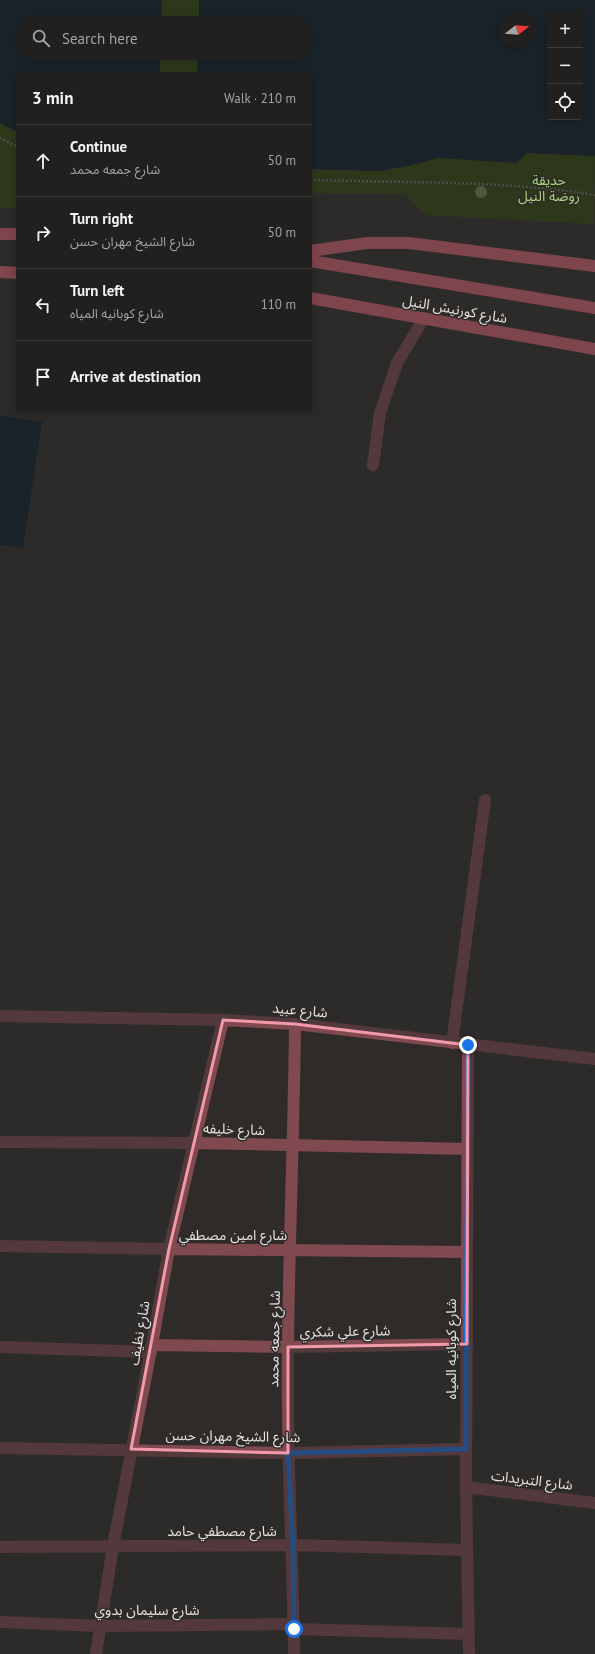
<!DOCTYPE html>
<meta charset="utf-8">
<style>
body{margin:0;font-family:"PT Sans","Noto Sans Arabic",sans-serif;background:#2a2828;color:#f1f3f6}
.controls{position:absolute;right:12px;top:12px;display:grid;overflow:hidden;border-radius:4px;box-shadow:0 2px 10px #0003}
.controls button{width:36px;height:36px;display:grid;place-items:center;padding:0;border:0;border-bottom:1px solid #3f3e3d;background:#22201f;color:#f1f3f6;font:20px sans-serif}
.compass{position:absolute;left:499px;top:12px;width:36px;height:36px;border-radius:50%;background:#22201f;box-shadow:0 2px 10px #0003;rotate:73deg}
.stop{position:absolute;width:12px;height:12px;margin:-9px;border:3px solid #1a73e8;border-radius:50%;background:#fff}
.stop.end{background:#1a73e8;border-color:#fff;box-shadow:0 1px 4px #0008}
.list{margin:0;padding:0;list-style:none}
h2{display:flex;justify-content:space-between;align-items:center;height:52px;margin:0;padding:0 16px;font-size:17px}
h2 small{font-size:13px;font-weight:400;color:#a2a3a4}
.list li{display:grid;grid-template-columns:26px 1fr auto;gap:12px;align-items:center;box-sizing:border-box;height:72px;padding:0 16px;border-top:1px solid #3f3e3d}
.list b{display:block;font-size:15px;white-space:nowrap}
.list p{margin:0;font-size:13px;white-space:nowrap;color:#a2a3a4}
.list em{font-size:13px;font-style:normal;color:#a2a3a4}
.icon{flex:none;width:22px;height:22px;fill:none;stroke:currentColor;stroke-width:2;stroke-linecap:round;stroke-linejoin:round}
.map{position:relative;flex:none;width:595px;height:1654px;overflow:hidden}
.search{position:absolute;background:#22201f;box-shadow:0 2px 10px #0003;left:16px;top:16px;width:296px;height:44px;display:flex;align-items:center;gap:10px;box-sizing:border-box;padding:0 14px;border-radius:22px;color:#a2a3a4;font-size:15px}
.panel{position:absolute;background:#22201f;box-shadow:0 2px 10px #0003;left:16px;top:72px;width:296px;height:340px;border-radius:4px}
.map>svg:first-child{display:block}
.green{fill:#2d480a}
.water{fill:#011928;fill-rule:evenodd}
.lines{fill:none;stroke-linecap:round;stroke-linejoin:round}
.path{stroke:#777573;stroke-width:2.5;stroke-dasharray:2 2;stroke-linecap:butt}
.service{stroke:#804950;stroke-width:12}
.minor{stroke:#804950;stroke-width:12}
.trunk{stroke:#e26578;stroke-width:12}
.tree{fill:#718b54}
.route{stroke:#1a73e8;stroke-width:5}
.marked{fill:none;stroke:#f29aac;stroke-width:3;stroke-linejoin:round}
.labels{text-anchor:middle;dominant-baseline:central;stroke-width:3;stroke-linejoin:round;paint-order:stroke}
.park-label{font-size:14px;fill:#a7d977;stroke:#2e2b29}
.street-label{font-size:14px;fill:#e5e4e2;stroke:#2e2b29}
</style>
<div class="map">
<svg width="595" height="1654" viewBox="0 0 595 1654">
<rect width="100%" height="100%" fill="#2e2b29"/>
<path class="green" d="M162,0H199V23H161Z
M160,53H198L197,74H160Z
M0,123L18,132V208H0Z
M526,153L595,156L594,224L425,215L405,194L310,193V169L378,171L423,163L437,158L517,163Z"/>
<path class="water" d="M0,0H162L161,23H23V53H160V74H18V132L0,123Z
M199,0H595V156L527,153L517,163L437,158L408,166L378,171L310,169V74H197L198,53H305V23H199ZM550,15H580V117H550ZM505,18H529V42H505Z
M0,415L42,422L23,548L0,545Z"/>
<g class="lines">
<path class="path" d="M0,138L18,147
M310,180C405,183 501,180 595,195"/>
<path class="service" d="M373,465L380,413L397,363L424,318
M452,1043L485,800"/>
<path class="minor" d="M0,1016L223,1020L295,1024L595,1059
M468,1045L466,1487L469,1654
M0,1142L194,1143L467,1149
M0,1246L169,1249L467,1252
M152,1345L288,1347L467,1344
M0,1347L151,1352
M0,1448L288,1453L466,1449
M466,1487L595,1503
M0,1547L293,1545L467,1550
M0,1622L100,1626L294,1624
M294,1629L469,1634
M96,1654L113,1546L152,1345L169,1249L223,1020
M294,1654C293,1552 286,1449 288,1347C289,1239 294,1132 295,1024"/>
<path class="trunk" d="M0,234H18
M310,251L367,243H409L595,266
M310,261L595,308
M0,272L18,273
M310,298L595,349"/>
</g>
<circle class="tree" cx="481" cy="192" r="6"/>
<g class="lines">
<path class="route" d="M294,1629L293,1545L288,1453L466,1449L468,1045"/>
</g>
<path d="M0 0H595V1654H0ZM223,1020L295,1024L468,1045L467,1344L288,1347V1453L131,1449L169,1249Z" fill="#2e2b29" fill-opacity=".55" fill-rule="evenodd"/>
<path class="marked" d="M223,1020L295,1024L468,1045L467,1344L288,1347V1453L131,1449L169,1249Z"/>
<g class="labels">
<g class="park-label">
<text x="549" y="180">حديقة<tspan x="549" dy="16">روضة النيل</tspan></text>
</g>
<g class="street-label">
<text transform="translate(455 309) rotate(10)">شارع كورنيش النيل</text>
<text transform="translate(300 1010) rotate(5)">شارع عبيد</text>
<text transform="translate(234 1129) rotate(2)">شارع خليفه</text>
<text x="233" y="1235">شارع امين مصطفي</text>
<text transform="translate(345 1331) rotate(-1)">شارع علي شكري</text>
<text transform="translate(139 1333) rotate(-80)">شارع نظيف</text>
<text transform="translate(274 1339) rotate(-89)">شارع جمعه محمد</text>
<text transform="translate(451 1349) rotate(-90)">شارع كوبانيه المياه</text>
<text transform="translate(233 1436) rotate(1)">شارع الشيخ مهران حسن</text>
<text transform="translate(532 1480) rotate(7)">شارع التبريدات</text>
<text x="222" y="1531">شارع مصطفي حامد</text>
<text x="147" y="1610">شارع سليمان بدوي</text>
</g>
</g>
</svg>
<div class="controls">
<button>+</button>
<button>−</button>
<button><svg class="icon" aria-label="locate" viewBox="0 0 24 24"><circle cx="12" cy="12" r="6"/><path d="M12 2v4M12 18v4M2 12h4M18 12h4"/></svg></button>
</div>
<svg class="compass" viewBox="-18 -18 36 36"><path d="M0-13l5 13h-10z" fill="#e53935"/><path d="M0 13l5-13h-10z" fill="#a2a3a4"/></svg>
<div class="stop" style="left:294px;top:1629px"></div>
<div class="stop end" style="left:468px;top:1045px"></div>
<div class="search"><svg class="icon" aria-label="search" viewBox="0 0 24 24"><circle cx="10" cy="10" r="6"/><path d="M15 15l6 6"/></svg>Search here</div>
<section class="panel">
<h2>3 min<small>Walk · 210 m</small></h2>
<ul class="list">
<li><svg class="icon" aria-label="ahead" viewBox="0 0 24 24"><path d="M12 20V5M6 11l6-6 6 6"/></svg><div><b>Continue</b><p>شارع جمعه محمد</p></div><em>50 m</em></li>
<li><svg class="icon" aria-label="right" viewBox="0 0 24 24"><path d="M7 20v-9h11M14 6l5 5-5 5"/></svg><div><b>Turn right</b><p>شارع الشيخ مهران حسن</p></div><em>50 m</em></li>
<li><svg class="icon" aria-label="left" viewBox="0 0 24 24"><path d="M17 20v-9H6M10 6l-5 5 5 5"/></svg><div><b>Turn left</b><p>شارع كوبانيه المياه</p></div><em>110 m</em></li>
<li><svg class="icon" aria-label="arrive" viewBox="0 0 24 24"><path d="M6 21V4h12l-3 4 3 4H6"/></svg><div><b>Arrive at destination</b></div></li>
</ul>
</section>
</div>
